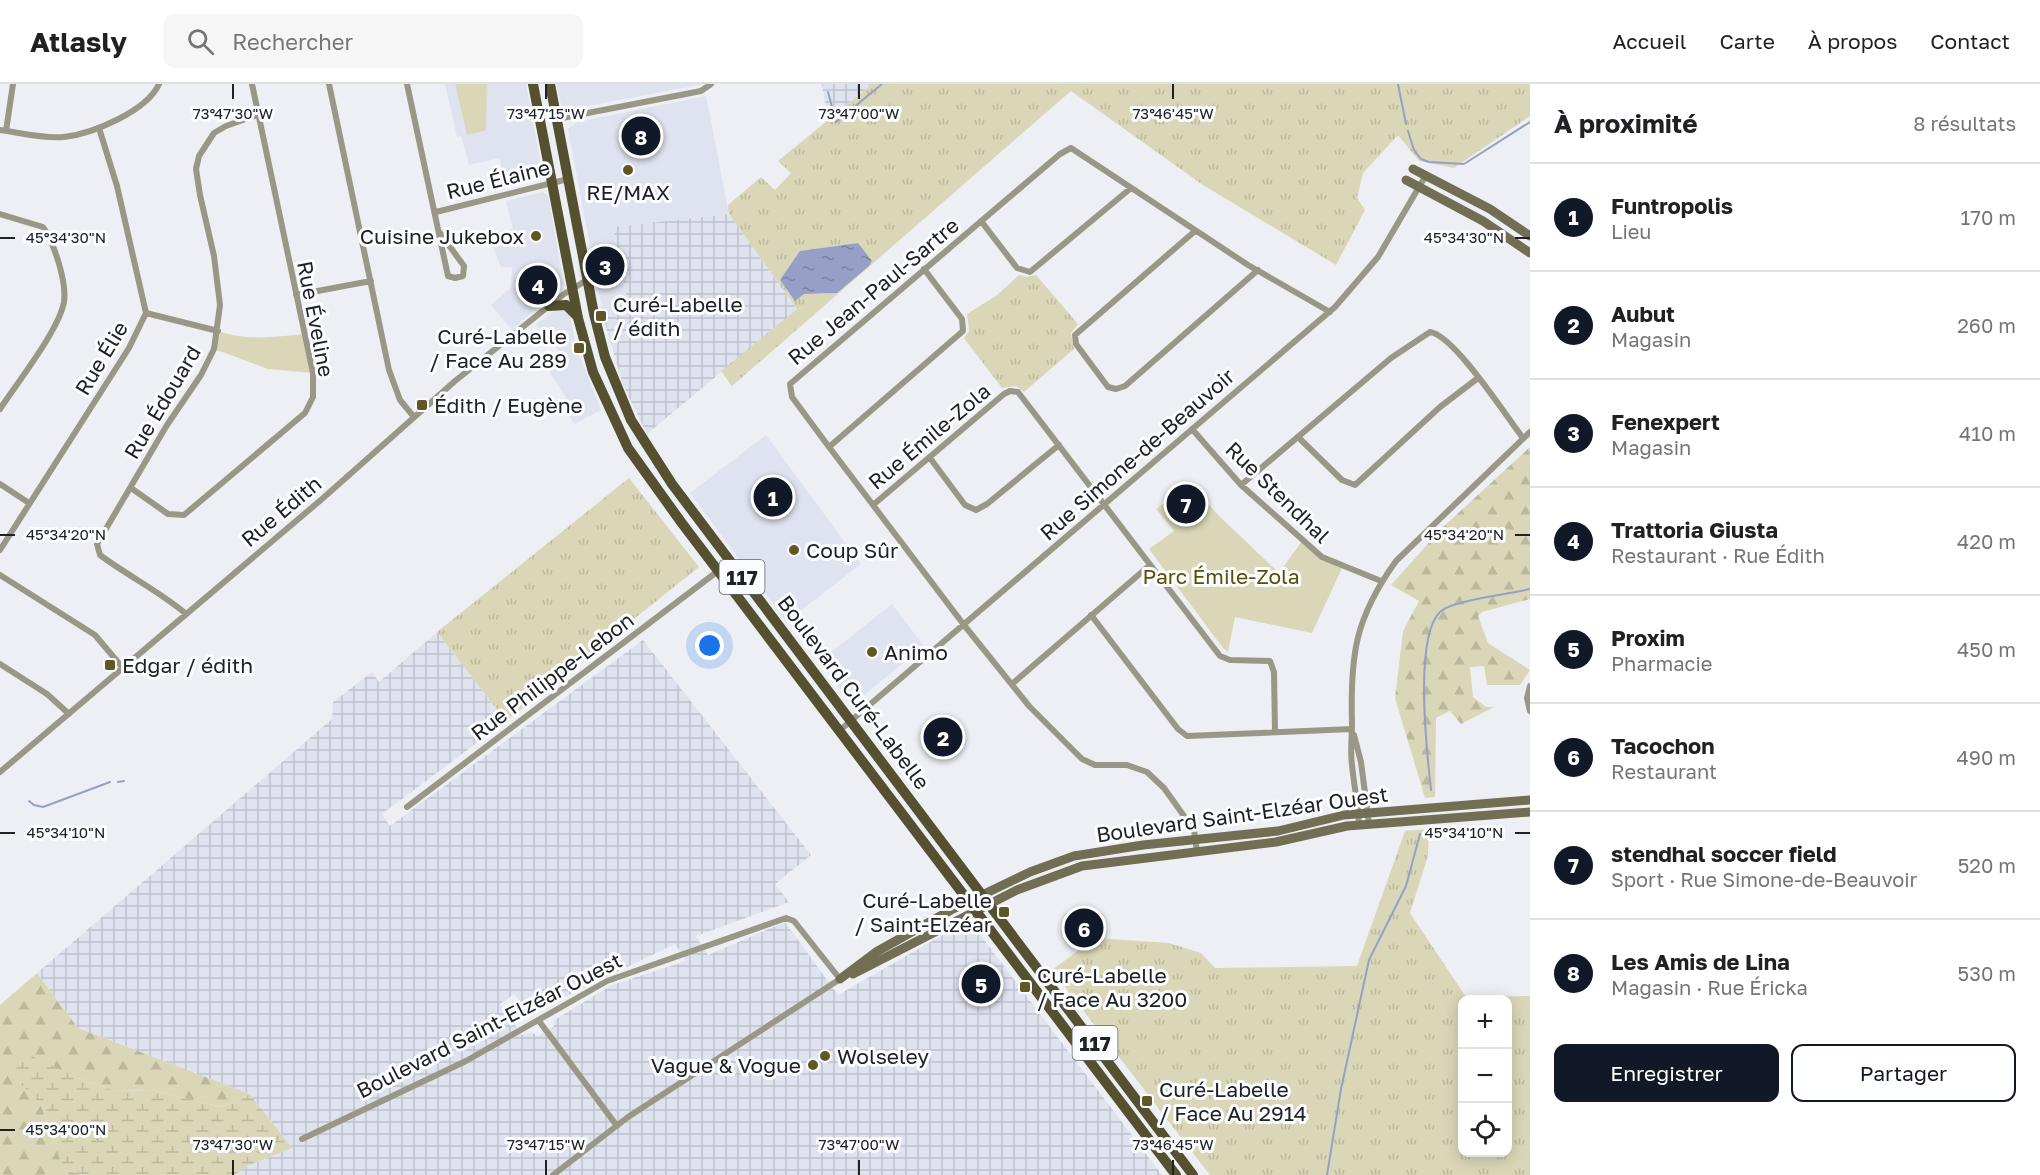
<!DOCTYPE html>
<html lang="fr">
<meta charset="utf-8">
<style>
body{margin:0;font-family:"Golos Text",sans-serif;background:#f6f6f6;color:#202124}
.controls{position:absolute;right:18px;bottom:18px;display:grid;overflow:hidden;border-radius:12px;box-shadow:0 3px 15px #0003}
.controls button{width:54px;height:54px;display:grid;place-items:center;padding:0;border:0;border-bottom:2px solid #e0e0e0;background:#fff;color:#202124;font:30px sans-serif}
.you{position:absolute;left:710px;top:562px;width:21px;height:21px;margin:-15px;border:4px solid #fff;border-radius:50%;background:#1a73e8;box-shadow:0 0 0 9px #1a73e833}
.badge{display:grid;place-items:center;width:39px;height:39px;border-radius:50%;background:#111827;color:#fff;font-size:20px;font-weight:700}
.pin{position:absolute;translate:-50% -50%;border:3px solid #fff;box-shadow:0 2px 6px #0006}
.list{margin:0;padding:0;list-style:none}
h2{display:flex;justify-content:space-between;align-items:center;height:78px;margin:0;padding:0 24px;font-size:26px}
h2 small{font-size:20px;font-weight:400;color:#757577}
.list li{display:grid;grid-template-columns:39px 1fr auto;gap:18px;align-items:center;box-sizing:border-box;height:108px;padding:0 24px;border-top:2px solid #e0e0e0}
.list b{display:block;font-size:22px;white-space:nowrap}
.list p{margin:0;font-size:20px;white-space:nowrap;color:#757577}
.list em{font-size:20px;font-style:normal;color:#757577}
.actions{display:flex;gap:12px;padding:18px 24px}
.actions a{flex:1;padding:14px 0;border:2px solid #111827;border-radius:12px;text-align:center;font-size:21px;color:#111827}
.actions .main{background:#111827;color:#fff}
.icon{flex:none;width:33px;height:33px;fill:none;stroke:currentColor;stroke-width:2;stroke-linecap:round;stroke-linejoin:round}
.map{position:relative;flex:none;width:1530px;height:1091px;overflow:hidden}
header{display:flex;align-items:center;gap:36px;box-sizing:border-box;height:84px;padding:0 30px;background:#fff;border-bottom:2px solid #e0e0e0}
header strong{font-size:28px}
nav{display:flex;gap:33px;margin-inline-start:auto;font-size:21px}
.search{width:420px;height:54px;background:#f6f6f6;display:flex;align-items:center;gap:15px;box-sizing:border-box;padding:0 21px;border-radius:12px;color:#757577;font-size:22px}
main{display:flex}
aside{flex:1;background:#fff}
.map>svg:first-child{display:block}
.built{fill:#dfe3ef}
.industrial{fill:url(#industrial-grid);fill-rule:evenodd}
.grass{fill:url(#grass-tufts);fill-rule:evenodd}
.forest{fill:url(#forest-firs)}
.wetland{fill:url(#wetland-marsh)}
.park{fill:#dad7b8}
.water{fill:url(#water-ripples)}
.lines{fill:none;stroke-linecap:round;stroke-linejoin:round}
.stream{stroke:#96a0c6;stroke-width:2}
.street{stroke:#999786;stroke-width:6}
.secondary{stroke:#716e54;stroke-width:9}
.primary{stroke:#545030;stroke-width:10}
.ticks{fill:none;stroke:#202123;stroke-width:2}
.poi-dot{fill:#5f5825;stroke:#fbfcff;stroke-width:2}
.labels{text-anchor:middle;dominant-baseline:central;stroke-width:6;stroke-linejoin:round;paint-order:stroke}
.shield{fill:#fbfcff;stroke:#626365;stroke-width:1.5}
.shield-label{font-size:20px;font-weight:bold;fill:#202123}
.street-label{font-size:21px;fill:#202123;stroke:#fbfcff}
.poi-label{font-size:21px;fill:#202123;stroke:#fbfcff;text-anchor:start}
.park-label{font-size:21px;fill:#585005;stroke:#fbfcff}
.ticks-label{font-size:15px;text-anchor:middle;fill:#202123;stroke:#fbfcff;stroke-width:6;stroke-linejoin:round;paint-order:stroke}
</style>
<header>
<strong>Atlasly</strong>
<div class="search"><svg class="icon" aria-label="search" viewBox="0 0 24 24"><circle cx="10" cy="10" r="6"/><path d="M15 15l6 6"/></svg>Rechercher</div>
<nav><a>Accueil</a><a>Carte</a><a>À propos</a><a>Contact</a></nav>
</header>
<main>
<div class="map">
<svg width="1530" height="1091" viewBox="0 0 1530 1091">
<defs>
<pattern id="industrial-grid" width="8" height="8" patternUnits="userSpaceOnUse" patternTransform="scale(1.5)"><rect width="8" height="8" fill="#dfe3ef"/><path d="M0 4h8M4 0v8" fill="none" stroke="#bfc2cd"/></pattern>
<pattern id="grass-tufts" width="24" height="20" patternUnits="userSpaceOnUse" patternTransform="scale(1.5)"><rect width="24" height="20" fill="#dad7b8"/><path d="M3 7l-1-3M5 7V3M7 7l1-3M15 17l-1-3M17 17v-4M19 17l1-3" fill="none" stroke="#bbb89e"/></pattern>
<pattern id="forest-firs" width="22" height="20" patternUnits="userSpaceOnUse" patternTransform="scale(1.5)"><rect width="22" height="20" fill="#dad7b8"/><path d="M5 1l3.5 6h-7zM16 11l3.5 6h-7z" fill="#bbb89e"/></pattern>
<pattern id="wetland-marsh" width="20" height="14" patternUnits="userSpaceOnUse" patternTransform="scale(1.5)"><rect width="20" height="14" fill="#dad7b8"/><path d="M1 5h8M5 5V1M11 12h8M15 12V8" fill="none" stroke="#bbb89e"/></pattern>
<pattern id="water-ripples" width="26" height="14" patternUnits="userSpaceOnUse" patternTransform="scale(1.5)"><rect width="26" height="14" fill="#96a0c6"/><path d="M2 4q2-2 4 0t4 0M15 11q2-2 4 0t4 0" fill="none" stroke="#7a82a0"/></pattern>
</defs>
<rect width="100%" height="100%" fill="#edeff4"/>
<path class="built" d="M445,0H526L543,93L505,103L500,74L469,81L461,52L457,53Z
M556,0H704L566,26L561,21Z
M706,12L729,130L613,143L627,215L604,236L568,45L577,38Z
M542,108L548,111L564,200L512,246L491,221L511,203L512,183H501L488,150L513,145L506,117Z
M558,225L569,227L577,265L601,326L574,340L562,318L566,314L543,278L558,266L536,240Z
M766,351L861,480L786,538L690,409Z
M892,520L924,562L852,621L819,578Z"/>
<path class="industrial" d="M822,0H872L828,36Z
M729,130L797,225L647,350L623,301L604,236L627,215L613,143Z
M437,548L506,637L382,730L390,742L643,556L811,771L775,800L789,818L696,852L708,871L785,838L838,911L969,836L1162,1091H235L247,1082L292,1064L250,1010L78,944L37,889L332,635L333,618L372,588L379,598ZM675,860L686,877L612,901L553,937L554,942L538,952L533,949L522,951L500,920L514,910L529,930Z"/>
<path class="grass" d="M872,0H1530V32L1454,84L1419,77L1398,51L1363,89L1357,114L1365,126L1336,181L1203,101L1071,7L732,302L721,287L797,225L729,130L728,121L761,93L775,106L791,89L778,77ZM858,159L837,209L804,210L842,162Z
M1019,191L1026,193L1036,191L1078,240L1071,249L1074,265L1024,308L1016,302L1002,304L964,254L969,247L967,230L996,212Z
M629,394L699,483L506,637L437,548Z
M1429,745L1428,772L1410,829L1466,913L1530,912V1091H1210L1052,886L1095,854L1169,859L1201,869L1215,884L1357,882L1405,747ZM1462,916H1508V1068H1462Z"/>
<path class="forest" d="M1530,363V515L1482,528L1478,532L1488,559L1530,586L1520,601H1487L1484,582L1470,583L1473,613L1486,623H1494L1461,640L1450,627L1436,634L1435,713L1425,714L1395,614L1403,547L1419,517L1391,501L1442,444Z
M37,889L78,944L250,1010L222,1023L151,1006L115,1007L78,994L5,984L41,1021L64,1086L83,1091H0V921Z"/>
<path class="wetland" d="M32,972L78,994L115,1007L151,1006L222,1023L250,1010L292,1064L247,1082L235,1091H83L64,1086L41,1021L4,983Z"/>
<path class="park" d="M455,0H487L486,46L467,51Z
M218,247C247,257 274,253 304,250L313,289L268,285L214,265Z
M1191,400L1218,431L1279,489L1302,457L1322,473L1343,482L1312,549L1235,533L1228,568L1223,564L1149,465L1174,447L1156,425Z"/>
<path class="water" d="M858,159L872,177L869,182L837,209L804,210L795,217L780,196L800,167Z"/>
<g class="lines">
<path class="stream" d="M1398,0L1406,40
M828,8L836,38L882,0
M1408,47L1414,66L1421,75L1429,78L1464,80L1530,38
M118,698L124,697
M1431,706C1427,670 1413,551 1441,527C1454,516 1511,510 1530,505
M29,717L34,721L43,723L110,698
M1327,1091L1341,1005L1369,876L1406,802L1420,750"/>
<path class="street" d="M329,0L389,286L400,316L414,333
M407,0L448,192L455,194L463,192L464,182L440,149
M557,35L701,7L711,0
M0,46C21,49 44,55 64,53C92,50 147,27 159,0
M6,47L13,0
M436,128L568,95
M0,130L43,143C54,159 67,198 64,218C59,246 17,299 0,325
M981,137L1017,184L1030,188L1131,104
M1195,147L1075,251L1076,260L1108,303L1116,305L1125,302L1258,186
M296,211L371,197
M146,229L218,247
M1192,345L1241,401L1322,473L1381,497
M1298,353L1342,396L1355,401L1440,323L1478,294
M829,363L963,247L962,235L924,185
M930,374L965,421L976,426L987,420L1059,361
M0,400L29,419
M1241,401L1391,274L1430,248C1454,251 1506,332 1523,354
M131,404L168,430L184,431L305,329L313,313V289L252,0
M873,421L1004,310L1010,307L1018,308L1220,572L1230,576L1270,577L1274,588L1275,648
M0,466L129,264L146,229L117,102L99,44
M0,491L95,551L122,583
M185,529C159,507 128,492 100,471L97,460L167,341L201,291L214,265L220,221L214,172L200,111L196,85L199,72L214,49L226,42L257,31
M1091,531L1178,645L1187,652L1352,645
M0,580L47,610L69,630
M1012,600L1150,481
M1530,602L1527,614L1530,627
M839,647L1335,223L1378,173L1426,91
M1354,651L1361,678L1369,740
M0,688L322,415L455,297L564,210L587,196
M407,723L718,487
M1359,740C1358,721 1354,701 1352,681C1350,668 1352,654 1352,640C1350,571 1355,534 1396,477L1530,348
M1197,768L1194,746L1164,704L1147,688L1127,681H1095L1082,675L1029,622L964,541L829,363L792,313L790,300L1060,70L1071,64L1248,181L1330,228
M539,937L617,1042
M302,1055L466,977L607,897L786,834L794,837L840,895L628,1033L553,1091"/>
<path class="secondary" d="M1413,85L1490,125L1530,152
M1406,96L1483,137L1530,169
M853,890L1017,806L1082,782L1276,758L1347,742L1530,728
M840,895L876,868L951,826L1030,788L1074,772L1143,761L1278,747L1344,731L1530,716"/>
<path class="primary" d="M533,0L578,234L593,288L628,364L681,438L1176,1091
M550,0L594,230L605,273L631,336L672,400L1193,1091
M549,222L566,221L578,233"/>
</g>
<path class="ticks" d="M233,0V15M546,0V15M859,0V15M1173,0V15M0,154H15M1515,154H1530M0,451H15M1515,451H1530M0,749H15M1515,749H1530M0,1046H15M233,1076V1091M546,1076V1091M859,1076V1091M1173,1076V1091"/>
<g class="poi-dot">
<circle cx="628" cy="86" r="6"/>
<circle cx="536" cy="152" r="6"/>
<rect x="595" y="226" width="12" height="12" rx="3"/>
<rect x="573" y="258" width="12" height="12" rx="3"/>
<rect x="416" y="315" width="12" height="12" rx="3"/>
<circle cx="794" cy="466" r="6"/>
<circle cx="872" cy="568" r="6"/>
<rect x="104" y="575" width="12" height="12" rx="3"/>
<rect x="998" y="822" width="12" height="12" rx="3"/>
<rect x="1019" y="897" width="12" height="12" rx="3"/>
<circle cx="825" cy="972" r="6"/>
<circle cx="813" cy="981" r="6"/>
<rect x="1141" y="1011" width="12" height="12" rx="3"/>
</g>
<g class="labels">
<g class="shield">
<rect x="719.5" y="476" width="45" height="34" rx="4.5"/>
<rect x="1072.5" y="942" width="45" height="34" rx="4.5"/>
</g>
<g class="shield-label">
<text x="742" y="493">117</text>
<text x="1095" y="959">117</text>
</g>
<g class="street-label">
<text transform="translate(498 95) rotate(-14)">Rue Élaine</text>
<text transform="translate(873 207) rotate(-40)">Rue Jean-Paul-Sartre</text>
<text transform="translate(316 235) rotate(79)">Rue Éveline</text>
<text transform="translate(101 274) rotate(-59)">Rue Élie</text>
<text transform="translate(162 318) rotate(-59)">Rue Édouard</text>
<text transform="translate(929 352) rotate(-40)">Rue Émile-Zola</text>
<text transform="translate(1137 370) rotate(-41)">Rue Simone-de-Beauvoir</text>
<text transform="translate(1278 408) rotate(44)">Rue Stendhal</text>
<text transform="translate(281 427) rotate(-40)">Rue Édith</text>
<text transform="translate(552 592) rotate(-37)">Rue Philippe-Lebon</text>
<text transform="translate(854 608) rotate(53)">Boulevard Curé-Labelle</text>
<text transform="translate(1242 730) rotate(-8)">Boulevard Saint-Elzéar Ouest</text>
<text transform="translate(489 941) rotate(-27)">Boulevard Saint-Elzéar Ouest</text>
</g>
<g class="poi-label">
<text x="628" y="108" text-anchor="middle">RE/MAX</text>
<text x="524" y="152" text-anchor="end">Cuisine Jukebox</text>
<text x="613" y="220">Curé-Labelle<tspan x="613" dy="24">/ édith</tspan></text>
<text x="567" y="252" text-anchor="end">Curé-Labelle<tspan x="567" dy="24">/ Face Au 289</tspan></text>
<text x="434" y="321">Édith / Eugène</text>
<text x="806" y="466">Coup Sûr</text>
<text x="884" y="568">Animo</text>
<text x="122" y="581">Edgar / édith</text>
<text x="992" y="816" text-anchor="end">Curé-Labelle<tspan x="992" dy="24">/ Saint-Elzéar</tspan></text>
<text x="1037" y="891">Curé-Labelle<tspan x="1037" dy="24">/ Face Au 3200</tspan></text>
<text x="837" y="972">Wolseley</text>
<text x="801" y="981" text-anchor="end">Vague &amp; Vogue</text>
<text x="1159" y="1005">Curé-Labelle<tspan x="1159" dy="24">/ Face Au 2914</tspan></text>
</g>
<g class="park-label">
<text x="1221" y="492">Parc Émile-Zola</text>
</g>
</g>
<g class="ticks-label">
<text x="233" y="35">73°47'30"W</text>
<text x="546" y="35">73°47'15"W</text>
<text x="859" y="35">73°47'00"W</text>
<text x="1173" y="35">73°46'45"W</text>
<text x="66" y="159">45°34'30"N</text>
<text x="1464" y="159">45°34'30"N</text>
<text x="66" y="456">45°34'20"N</text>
<text x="1464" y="456">45°34'20"N</text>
<text x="66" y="754">45°34'10"N</text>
<text x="1464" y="754">45°34'10"N</text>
<text x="66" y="1051">45°34'00"N</text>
<text x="233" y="1066">73°47'30"W</text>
<text x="546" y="1066">73°47'15"W</text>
<text x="859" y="1066">73°47'00"W</text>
<text x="1173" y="1066">73°46'45"W</text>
</g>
</svg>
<div class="controls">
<button>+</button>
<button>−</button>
<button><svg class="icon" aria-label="locate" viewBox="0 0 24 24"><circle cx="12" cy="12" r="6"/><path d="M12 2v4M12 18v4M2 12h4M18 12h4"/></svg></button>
</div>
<div class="you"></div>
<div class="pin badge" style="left:773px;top:413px">1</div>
<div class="pin badge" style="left:943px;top:653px">2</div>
<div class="pin badge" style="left:605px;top:182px">3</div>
<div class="pin badge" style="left:538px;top:201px">4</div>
<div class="pin badge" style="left:981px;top:900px">5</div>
<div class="pin badge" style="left:1084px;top:844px">6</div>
<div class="pin badge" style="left:1186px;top:420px">7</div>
<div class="pin badge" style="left:641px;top:52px">8</div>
</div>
<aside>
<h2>À proximité<small>8 résultats</small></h2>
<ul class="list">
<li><span class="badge">1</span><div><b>Funtropolis</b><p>Lieu</p></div><em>170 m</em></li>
<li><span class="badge">2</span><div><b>Aubut</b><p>Magasin</p></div><em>260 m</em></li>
<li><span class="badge">3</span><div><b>Fenexpert</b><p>Magasin</p></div><em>410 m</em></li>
<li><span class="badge">4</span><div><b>Trattoria Giusta</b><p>Restaurant · Rue Édith</p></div><em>420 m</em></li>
<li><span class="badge">5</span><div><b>Proxim</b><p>Pharmacie</p></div><em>450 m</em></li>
<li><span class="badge">6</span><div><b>Tacochon</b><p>Restaurant</p></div><em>490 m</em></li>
<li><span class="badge">7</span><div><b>stendhal soccer field</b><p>Sport · Rue Simone-de-Beauvoir</p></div><em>520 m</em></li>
<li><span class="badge">8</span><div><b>Les Amis de Lina</b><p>Magasin · Rue Éricka</p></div><em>530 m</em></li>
</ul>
<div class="actions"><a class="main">Enregistrer</a><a>Partager</a></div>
</aside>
</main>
